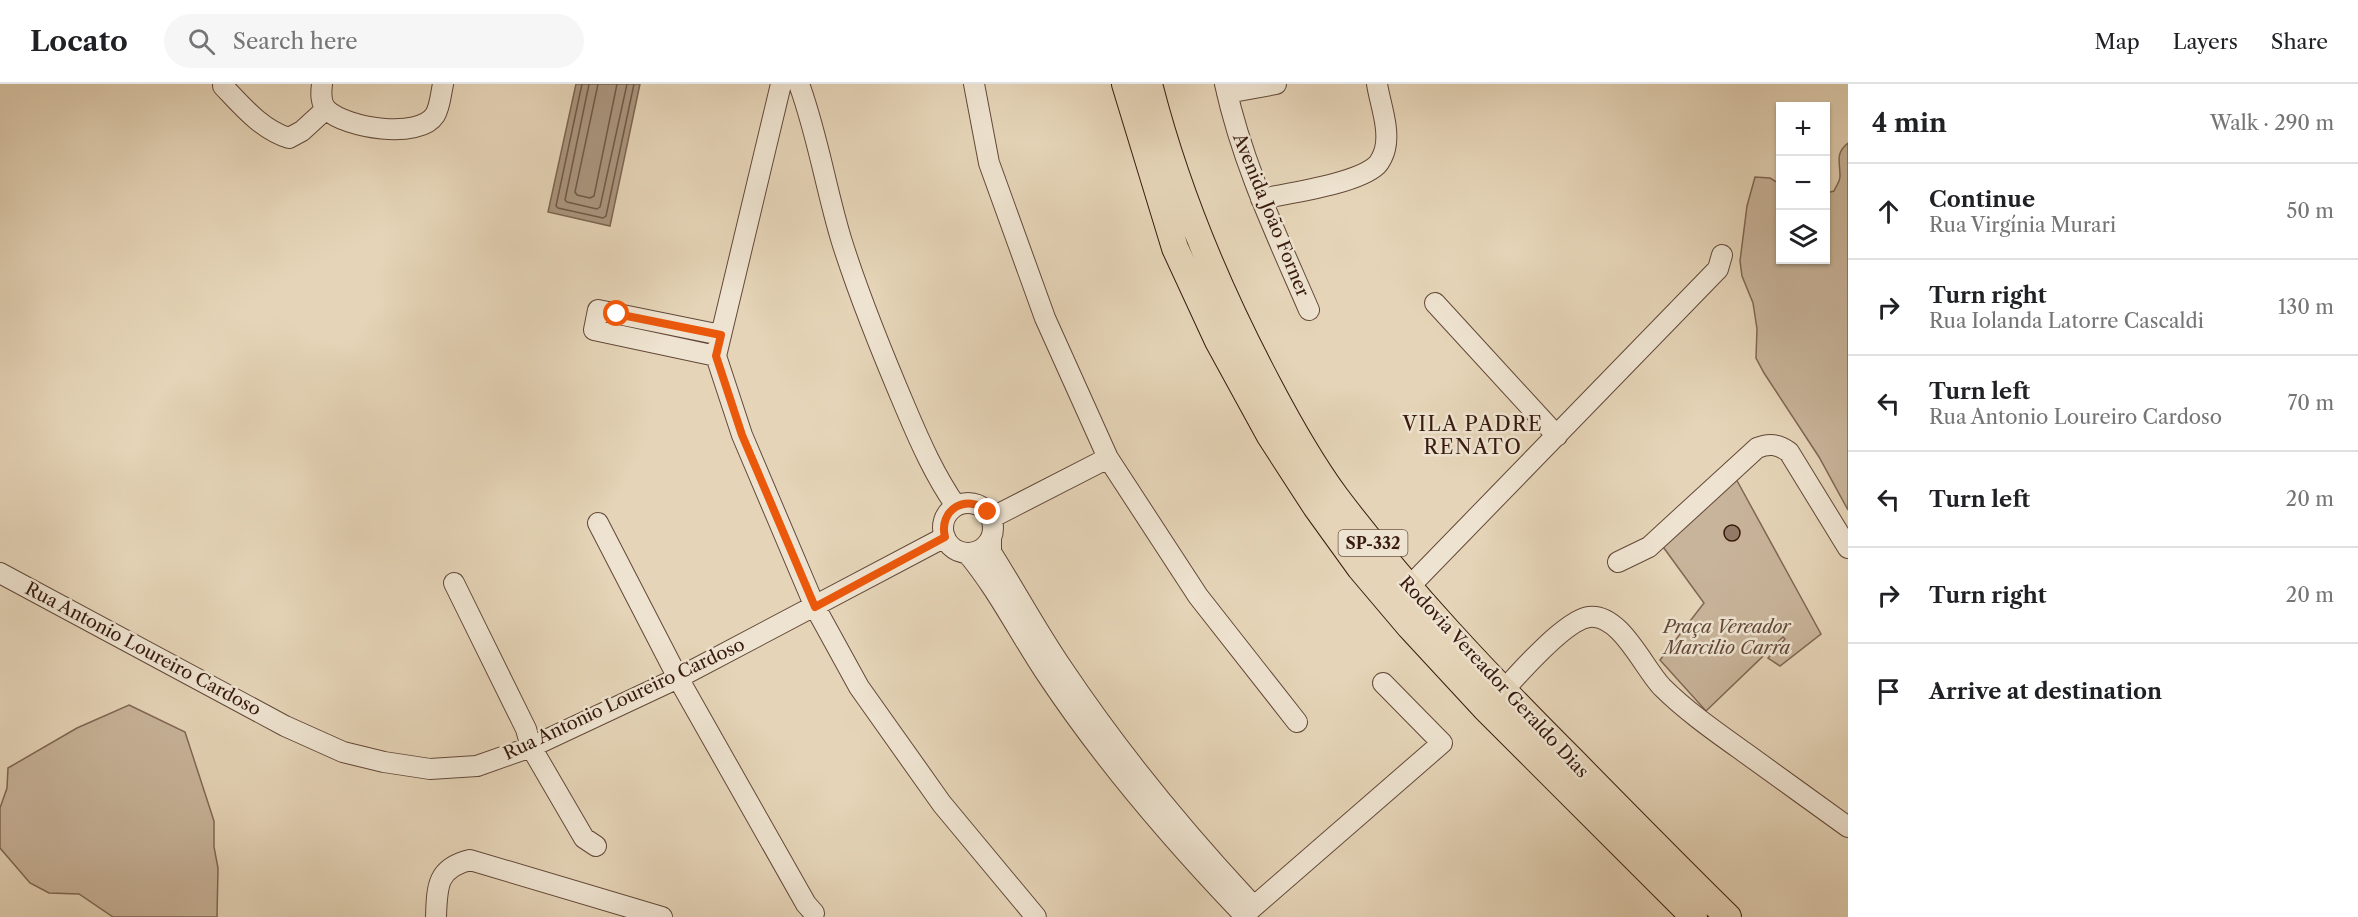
<!DOCTYPE html>
<meta charset="utf-8">
<style>
body{margin:0;font-family:"Libre Caslon Text",serif;background:#f6f6f6;color:#202124}
.controls{position:absolute;right:18px;top:18px;display:grid;overflow:hidden;border-radius:0px;box-shadow:0 2px 4px #0004}
.controls button{width:54px;height:54px;display:grid;place-items:center;padding:0;border:0;border-bottom:2px solid #e0e0e0;background:#fff;color:#202124;font:30px sans-serif}
.stop{position:absolute;width:18px;height:18px;margin:-14px;border:4px solid #ea580c;border-radius:50%;background:#fff}
.stop.end{background:#ea580c;border-color:#fff;box-shadow:0 2px 6px #0008}
.list{margin:0;padding:0;list-style:none}
h2{display:flex;justify-content:space-between;align-items:center;height:78px;margin:0;padding:0 24px;font-size:26px}
h2 small{font-size:20px;font-weight:400;color:#757577}
.list li{display:grid;grid-template-columns:39px 1fr auto;gap:18px;align-items:center;box-sizing:border-box;height:96px;padding:0 24px;border-top:2px solid #e0e0e0}
.list b{display:block;font-size:22px;white-space:nowrap}
.list p{margin:0;font-size:20px;white-space:nowrap;color:#757577}
.list em{font-size:20px;font-style:normal;color:#757577}
.icon{flex:none;width:33px;height:33px;fill:none;stroke:currentColor;stroke-width:2;stroke-linecap:round;stroke-linejoin:round}
.map{position:relative;flex:none;width:1848px;height:833px;overflow:hidden}
header{display:flex;align-items:center;gap:36px;box-sizing:border-box;height:84px;padding:0 30px;background:#fff;border-bottom:2px solid #e0e0e0}
header strong{font-size:28px}
nav{display:flex;gap:33px;margin-inline-start:auto;font-size:21px}
.search{width:420px;height:54px;background:#f6f6f6;display:flex;align-items:center;gap:15px;box-sizing:border-box;padding:0 21px;border-radius:33px;color:#757577;font-size:22px}
main{display:flex}
aside{flex:1;background:#fff}
.map>svg:first-child{display:block}
.green{fill:#c8b49a;stroke:#806754;stroke-width:1.5}
.water{fill:#aa957e;stroke:#7c6451;stroke-width:1.5}
.lines{fill:none;stroke-linecap:round;stroke-linejoin:round}
.shore{stroke:#715846;stroke-width:1.5}
.building{fill:#927b66;stroke:#381a0e;stroke-width:1.5}
.minor-casing{stroke:#634838;stroke-width:22}
.major-casing{stroke:#381a0e;stroke-width:28}
.minor{stroke:#eee3d0;stroke-width:20}
.major{stroke:#e5d4b7;stroke-width:26}
.route{stroke:#ea580c;stroke-width:8}
.labels{text-anchor:middle;dominant-baseline:central;stroke-width:5;stroke-linejoin:round;paint-order:stroke}
.shield{fill:#eee3d0;stroke:#6f5648;stroke-width:1.5}
.shield-label{font-size:16px;font-weight:bold;fill:#381a0e}
.street-label{font-size:18px;fill:#381a0e;stroke:#eee3d0}
.park-label{font-size:18px;font-style:italic;fill:#634838;stroke:#eee3d0}
.neighbourhood-label{font-size:20px;letter-spacing:1.5px;fill:#381a0e;stroke:#eee3d0}
</style>
<header>
<strong>Locato</strong>
<div class="search"><svg class="icon" aria-label="search" viewBox="0 0 24 24"><circle cx="10" cy="10" r="6"/><path d="M15 15l6 6"/></svg>Search here</div>
<nav><a>Map</a><a>Layers</a><a>Share</a></nav>
</header>
<main>
<div class="map">
<svg width="1848" height="833" viewBox="0 0 1848 833">
<rect width="100%" height="100%" fill="#e5d4b7"/>
<filter id="stains"><feTurbulence type="fractalNoise" baseFrequency=".00333" numOctaves="4"/><feColorMatrix values="0 0 0 0 .2 0 0 0 0 .09 0 0 0 0 .02 0 0 0 .5 -.17"/></filter>
<radialGradient id="worn" r=".72"><stop offset=".6" stop-color="#630" stop-opacity="0"/><stop offset="1" stop-color="#630" stop-opacity=".3"/></radialGradient>
<path class="green" d="M1848,59V426L1819,373L1764,289L1756,274L1757,245L1753,219L1742,192L1740,177L1747,122L1755,93L1770,94L1780,100V176H1826V109L1834,107C1836,102 1840,98 1840,92C1840,78 1835,69 1848,59Z
M1735,393L1821,550L1780,582L1768,574L1785,555L1783,553L1706,627L1660,576L1704,519L1661,460Z
M129,621L185,648L214,737V763L218,784L217,833H113L79,810L49,809L30,799L0,764V724L7,704L8,684L77,644Z"/>
<path class="water" d="M576,0H640L610,142L548,128Z"/>
<g class="lines">
<path class="shore" d="M582,0L556,122L558,124L603,134L606,132L634,0
M589,0L565,116L567,118L597,125L600,123L627,0
M598,0L575,108L577,111L590,114L594,112L617,0"/>
</g>
<path class="building" d="M1724 449a8 8 0 1 1 16 0a8 8 0 1 1-16 0Z"/>
<g class="lines">
<g class="minor-casing">
<path id="minor" d="M322,0C321,8 320,19 327,26C346,44 419,56 435,31C440,23 441,9 443,0
M781,0L716,272L742,351L815,523L859,603L942,720L1036,833
M799,0C818,52 826,106 842,158C860,215 883,271 906,325C920,358 935,392 956,422
M974,0L989,79L1045,234L1108,374L1198,512L1297,638
M1225,0C1242,79 1277,152 1309,226
M223,2C242,22 262,46 289,54L302,47L326,25
M1227,9L1276,0
M1261,115C1289,109 1357,100 1377,81C1380,78 1384,70 1385,65C1390,45 1380,19 1377,0
M1435,219L1557,352
M716,272L594,246L598,226L721,251
M943 444a25 25 0 1 1 50 0a25 25 0 1 1-50 0Z
M991,434L1108,374
M598,439L678,594L806,820L814,829
M991,455V468C1015,506 1037,547 1063,585C1118,667 1181,744 1248,816
M967,469C998,506 1020,551 1047,591C1105,678 1172,756 1244,831
M1618,478L1649,463L1757,364C1769,359 1778,360 1789,368L1848,464
M0,489L285,642L343,668L384,678L430,685L477,682L531,663L678,594L945,453
M454,499L526,645L531,663L584,754L596,762
M1409,503L1718,185L1722,171
M1503,607C1519,589 1566,536 1589,533C1620,529 1643,583 1662,603C1686,627 1716,648 1744,668C1779,693 1813,718 1848,743
M1243,832L1442,659L1383,599
M436,833C437,802 437,784 470,776L662,833"/>
</g>
<g class="major-casing">
<path id="major" d="M1125,0L1175,164L1218,257L1270,352L1316,423L1360,484L1410,543L1485,624L1694,833
M1149,0C1176,106 1218,206 1269,302C1289,340 1311,379 1336,413C1407,507 1488,592 1571,675C1623,728 1675,781 1728,833"/>
</g>
<use href="#minor" class="minor"/>
<use href="#major" class="major"/>
</g>
<g class="lines">
<path class="route" d="M617,230L721,251L716,272L742,351L815,523L945,453C938,426 967,408 988,428"/>
</g>
<g class="labels">
<rect class="shield" x="1338.5" y="446" width="69" height="26" rx="4.5"/>
<g class="shield-label">
<text x="1373" y="459">SP-332</text>
</g>
<g class="street-label">
<text transform="translate(1271 131) rotate(68)">Avenida João Forner</text>
<text transform="translate(143 565) rotate(28)">Rua Antonio Loureiro Cardoso</text>
<text transform="translate(1494 593) rotate(47)">Rodovia Vereador Geraldo Dias</text>
<text transform="translate(624 615) rotate(-25)">Rua Antonio Loureiro Cardoso</text>
</g>
<g class="park-label">
<text x="1727" y="543">Praça Vereador<tspan x="1727" dy="21">Marcilio Carra</tspan></text>
</g>
<g class="neighbourhood-label">
<text x="1473" y="340">VILA PADRE<tspan x="1473" dy="23">RENATO</tspan></text>
</g>
</g>
<rect width="100%" height="100%" filter="url(#stains)"/>
<rect width="100%" height="100%" fill="url(#worn)"/>
</svg>
<div class="controls">
<button>+</button>
<button>−</button>
<button><svg class="icon" aria-label="layers" viewBox="0 0 24 24"><path d="M12 4l9 5-9 5-9-5zM3 14l9 5 9-5"/></svg></button>
</div>
<div class="stop" style="left:617px;top:230px"></div>
<div class="stop end" style="left:988px;top:428px"></div>
</div>
<aside>
<h2>4 min<small>Walk · 290 m</small></h2>
<ul class="list">
<li><svg class="icon" aria-label="ahead" viewBox="0 0 24 24"><path d="M12 20V5M6 11l6-6 6 6"/></svg><div><b>Continue</b><p>Rua Virgínia Murari</p></div><em>50 m</em></li>
<li><svg class="icon" aria-label="right" viewBox="0 0 24 24"><path d="M7 20v-9h11M14 6l5 5-5 5"/></svg><div><b>Turn right</b><p>Rua Iolanda Latorre Cascaldi</p></div><em>130 m</em></li>
<li><svg class="icon" aria-label="left" viewBox="0 0 24 24"><path d="M17 20v-9H6M10 6l-5 5 5 5"/></svg><div><b>Turn left</b><p>Rua Antonio Loureiro Cardoso</p></div><em>70 m</em></li>
<li><svg class="icon" aria-label="left" viewBox="0 0 24 24"><path d="M17 20v-9H6M10 6l-5 5 5 5"/></svg><div><b>Turn left</b></div><em>20 m</em></li>
<li><svg class="icon" aria-label="right" viewBox="0 0 24 24"><path d="M7 20v-9h11M14 6l5 5-5 5"/></svg><div><b>Turn right</b></div><em>20 m</em></li>
<li><svg class="icon" aria-label="arrive" viewBox="0 0 24 24"><path d="M6 21V4h12l-3 4 3 4H6"/></svg><div><b>Arrive at destination</b></div></li>
</ul>
</aside>
</main>
